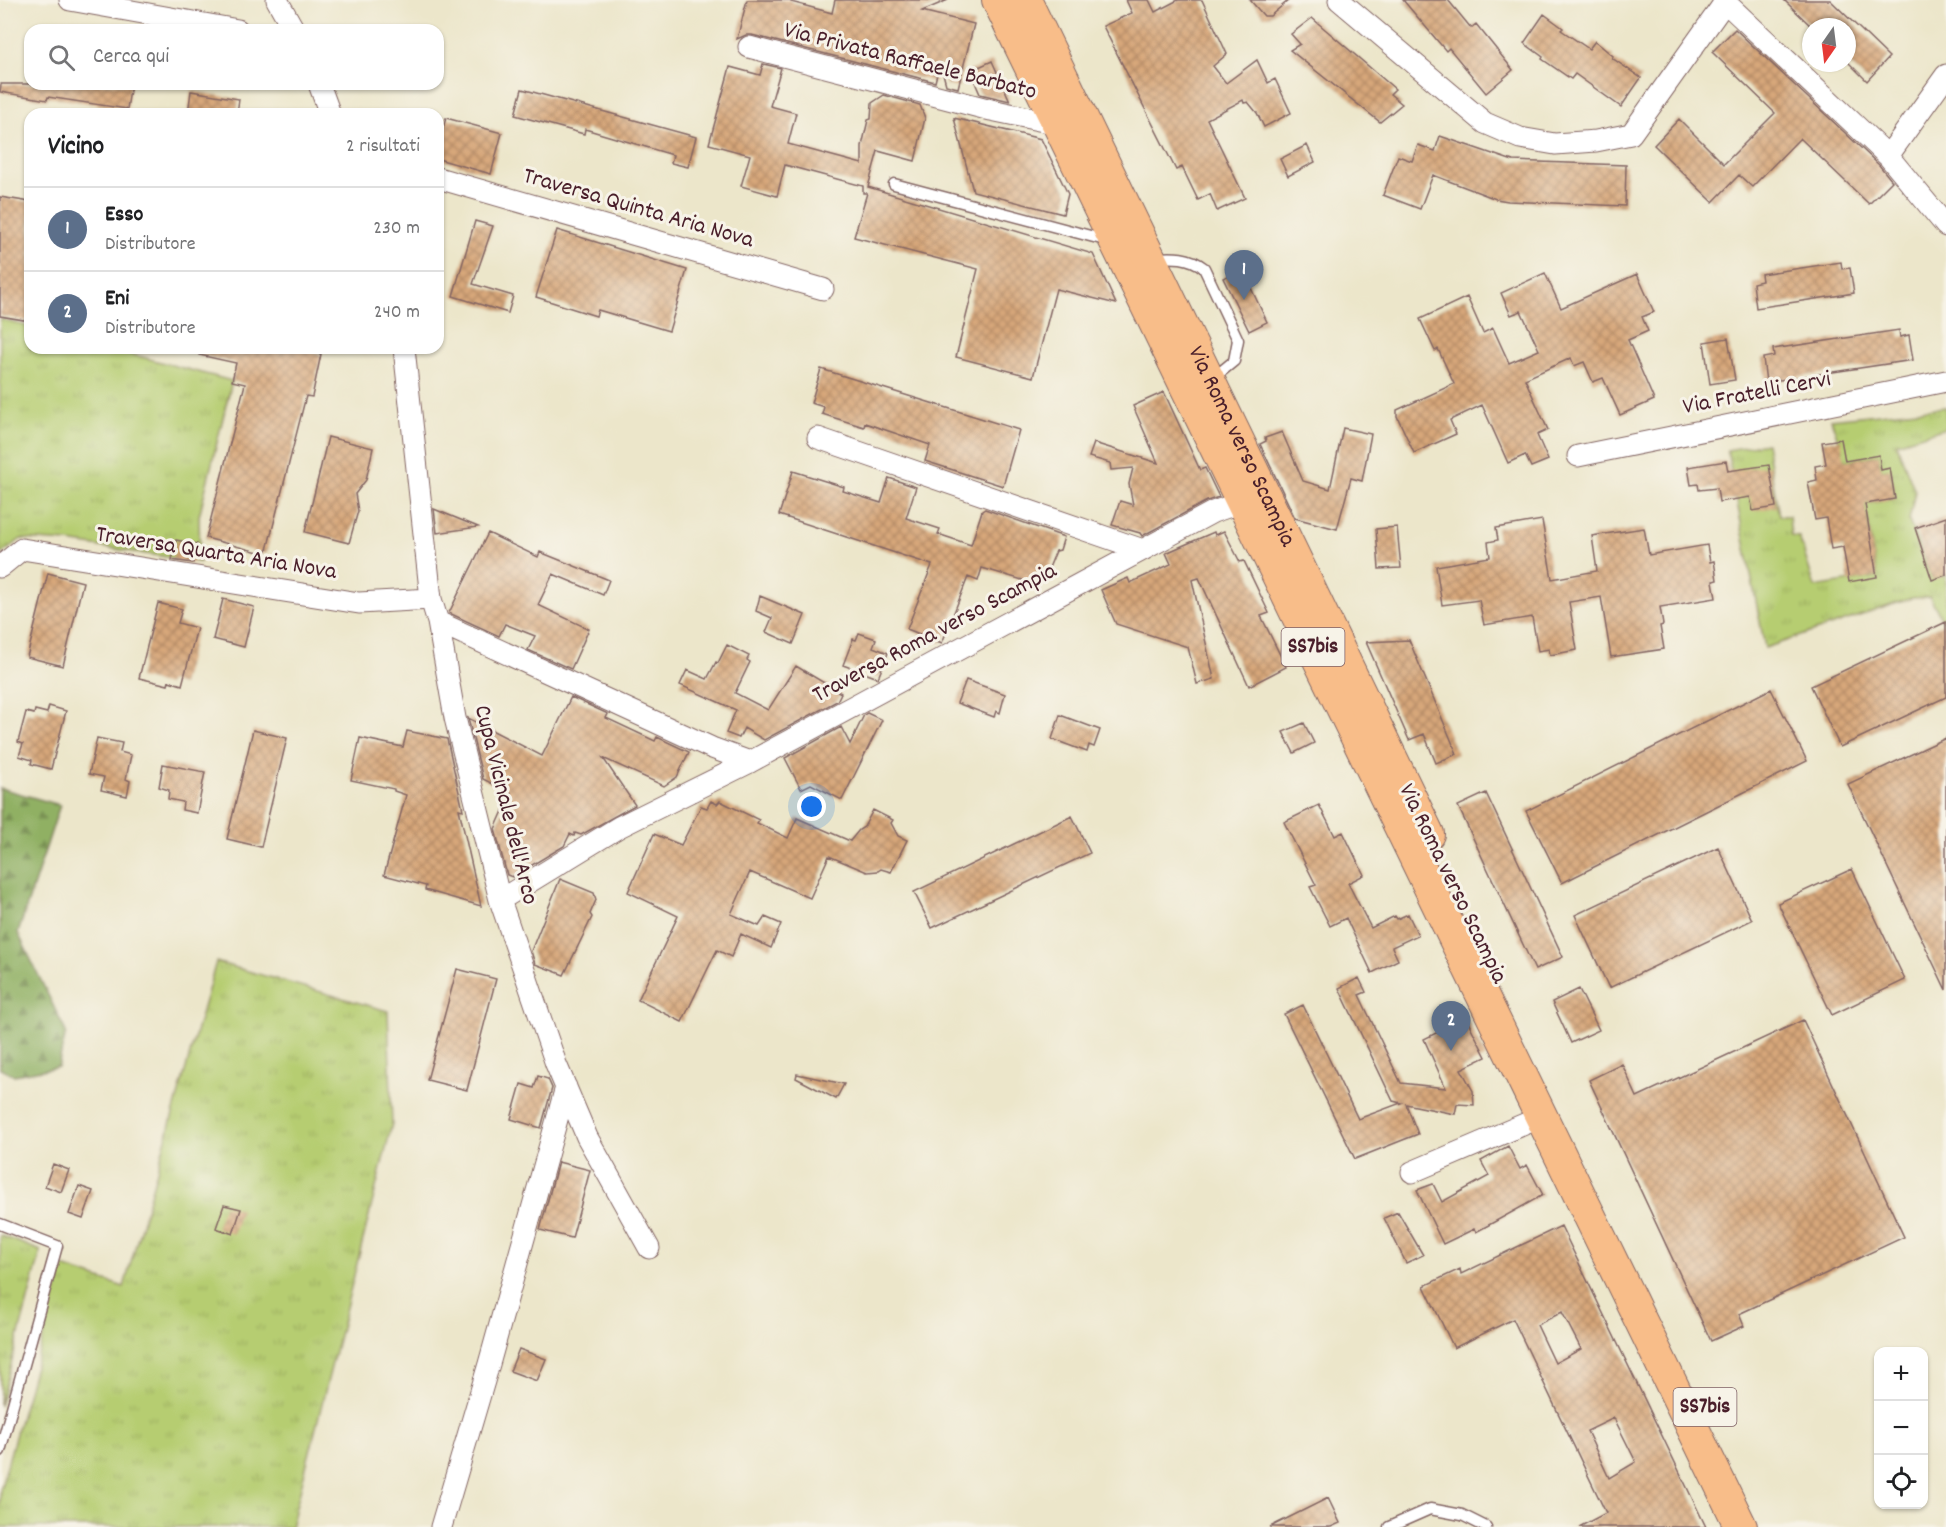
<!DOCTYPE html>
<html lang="it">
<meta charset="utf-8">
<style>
body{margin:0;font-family:Dekko,sans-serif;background:#f2f2f2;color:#202124}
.controls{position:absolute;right:18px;bottom:18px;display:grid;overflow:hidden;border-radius:12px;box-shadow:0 2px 4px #0004}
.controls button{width:54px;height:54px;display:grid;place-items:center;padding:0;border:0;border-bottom:2px solid #e0e0e0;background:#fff;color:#202124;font:30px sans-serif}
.compass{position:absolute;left:1802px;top:18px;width:54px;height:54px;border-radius:50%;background:#fff;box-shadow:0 2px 4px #0004;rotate:194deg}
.you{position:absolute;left:812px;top:807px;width:21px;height:21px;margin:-15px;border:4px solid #fff;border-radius:50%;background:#1a73e8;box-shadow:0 0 0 9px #1a73e833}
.badge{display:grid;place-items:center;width:39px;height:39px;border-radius:50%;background:#b45309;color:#fff;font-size:20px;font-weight:700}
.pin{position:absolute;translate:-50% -50px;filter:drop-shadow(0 2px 3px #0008)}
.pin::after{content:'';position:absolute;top:32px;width:21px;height:18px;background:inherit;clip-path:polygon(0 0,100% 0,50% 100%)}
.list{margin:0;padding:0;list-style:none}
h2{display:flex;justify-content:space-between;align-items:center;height:78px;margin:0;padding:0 24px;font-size:26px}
h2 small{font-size:20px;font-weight:400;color:#757577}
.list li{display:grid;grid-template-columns:39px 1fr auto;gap:18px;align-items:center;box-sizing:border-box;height:84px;padding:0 24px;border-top:2px solid #e0e0e0}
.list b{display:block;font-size:22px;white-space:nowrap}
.list p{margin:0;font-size:20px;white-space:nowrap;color:#757577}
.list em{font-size:20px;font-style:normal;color:#757577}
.icon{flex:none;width:33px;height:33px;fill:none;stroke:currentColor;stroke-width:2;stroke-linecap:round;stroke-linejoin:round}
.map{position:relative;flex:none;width:1946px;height:1527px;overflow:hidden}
.search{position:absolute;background:#fff;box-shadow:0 2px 4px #0004;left:24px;top:24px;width:420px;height:66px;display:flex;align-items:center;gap:15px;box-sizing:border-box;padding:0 21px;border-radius:18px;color:#757577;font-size:22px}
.panel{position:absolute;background:#fff;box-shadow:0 2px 4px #0004;left:24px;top:108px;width:420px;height:246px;border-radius:18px}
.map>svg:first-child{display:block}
.grass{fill:url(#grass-tufts);stroke:#80764e;stroke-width:1.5}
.forest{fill:url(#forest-firs);stroke:#6d6847;stroke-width:1.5}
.building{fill:url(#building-cross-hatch);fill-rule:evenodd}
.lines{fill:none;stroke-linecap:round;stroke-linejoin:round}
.service-casing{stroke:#836563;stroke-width:13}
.minor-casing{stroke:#836563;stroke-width:23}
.primary-casing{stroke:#836563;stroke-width:34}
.service{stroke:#fff;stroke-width:10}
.minor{stroke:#fff;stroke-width:21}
.primary{stroke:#f8bd89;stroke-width:32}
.labels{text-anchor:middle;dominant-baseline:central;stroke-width:6;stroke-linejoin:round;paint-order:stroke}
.shield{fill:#f7f3e8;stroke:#7e5f64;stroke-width:1.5}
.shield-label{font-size:22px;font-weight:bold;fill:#4a1f2b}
.street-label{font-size:24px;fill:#4a1f2b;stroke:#f7f3e8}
</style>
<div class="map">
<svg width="1946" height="1527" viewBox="0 0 1946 1527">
<defs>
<pattern id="grass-tufts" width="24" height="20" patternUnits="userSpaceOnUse" patternTransform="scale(1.5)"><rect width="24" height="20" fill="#b6cd71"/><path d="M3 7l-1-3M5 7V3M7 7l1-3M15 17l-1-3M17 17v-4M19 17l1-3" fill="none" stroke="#9eb062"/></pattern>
<pattern id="forest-firs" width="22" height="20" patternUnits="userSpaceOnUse" patternTransform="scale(1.5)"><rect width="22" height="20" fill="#90b063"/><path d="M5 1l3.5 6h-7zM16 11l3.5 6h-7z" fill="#788f52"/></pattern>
<pattern id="building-cross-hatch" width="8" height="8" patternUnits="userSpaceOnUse" patternTransform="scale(1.5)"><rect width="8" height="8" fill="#d7a77a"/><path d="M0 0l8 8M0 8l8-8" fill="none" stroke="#b08764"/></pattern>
</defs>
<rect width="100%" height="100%" fill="#f7f3e8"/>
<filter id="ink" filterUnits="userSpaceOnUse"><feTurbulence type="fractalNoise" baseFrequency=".0167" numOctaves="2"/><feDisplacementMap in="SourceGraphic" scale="12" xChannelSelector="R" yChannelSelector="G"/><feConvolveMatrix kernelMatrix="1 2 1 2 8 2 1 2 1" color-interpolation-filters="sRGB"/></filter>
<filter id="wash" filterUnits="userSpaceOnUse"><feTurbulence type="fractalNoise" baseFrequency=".008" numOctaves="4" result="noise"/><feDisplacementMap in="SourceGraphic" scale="24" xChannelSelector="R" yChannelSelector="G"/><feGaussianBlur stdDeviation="1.35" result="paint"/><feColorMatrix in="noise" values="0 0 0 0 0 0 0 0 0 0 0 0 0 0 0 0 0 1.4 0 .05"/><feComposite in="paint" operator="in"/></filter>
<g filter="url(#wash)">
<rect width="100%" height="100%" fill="#ece6ca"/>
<path class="grass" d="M0,319L30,327V348H108L232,381L199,516L200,562L68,542L21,539L0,555Z
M1946,407V428L1896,443L1915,491L1909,521L1932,579L1946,575V623H1944L1930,597L1912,598L1765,648L1727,450L1766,443L1779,516H1789L1791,536L1799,537L1815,587L1877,577L1867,515L1853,506L1895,499L1890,469L1881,470L1878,455L1845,461L1831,419Z
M216,962L388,1011L392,1124L291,1527H0V1490L63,1267L124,1287Z
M0,1235L41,1251L0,1406Z"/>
<path class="forest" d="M0,788L60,805L18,933L66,1032L58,1067L14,1075L0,1069Z"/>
<g id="blocks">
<path class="building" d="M747,0H791V2L832,13L835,0H948L922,11L974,24L958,88L946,85L940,62L935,82L752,35H746L737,39Z
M1126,0H1149L1155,12L1178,0H1202L1227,54L1213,66L1226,83L1257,60L1268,83L1275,79L1291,113L1264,127L1257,113L1248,102L1244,103L1243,100L1207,119L1245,198L1217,211L1210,194L1198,200L1182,167L1176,170L1103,26L1132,13Z
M1250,0H1289L1270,16H1264Z
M1403,0H1448L1471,28L1476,24L1513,70L1486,93L1449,48L1446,51Z
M1784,0H1830L1889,57L1867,81L1847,61V27H1812Z
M1544,14L1563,28L1561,30L1589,49L1595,41L1613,56L1612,58L1641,78L1621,107L1575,74L1571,79L1542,59L1543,57L1524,43Z
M1312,18L1395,89L1390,94L1402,104L1380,122L1290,50L1300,44L1291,34Z
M1735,29L1879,165L1892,181L1869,204L1800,138L1752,187L1739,175L1713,202L1654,145L1679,119L1724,164L1775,113L1712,52Z
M992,61L1010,101L980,94L970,71Z
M763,64L781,68L770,106L796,113L788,144L862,164V146L868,120L871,119L872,103L884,95L920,105L925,118L915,161L878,151L868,187L1093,254L1116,304L1056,289L1033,377L956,357L978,269L854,237L867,193H863V186L785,165L777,196L741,186L750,155L709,144L730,67L760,75Z
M1,84H131L127,109L48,97L47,100L0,92Z
M522,89L696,137L688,167L671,163L673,155L585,129L584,134L515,115Z
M191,91L239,99L237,114H188Z
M446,118L502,133L491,174L438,159V144Z
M954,118L1041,139L1068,194L1063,214L973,191Z
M1440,136L1513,161L1626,165L1625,206L1508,201L1496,199L1433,175L1420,209L1383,195L1398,156L1412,161L1418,145L1435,151Z
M1307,145L1315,162L1288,176L1280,159Z
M0,197L30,202V321L0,316Z
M475,221L493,226L473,284L513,296L508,313L453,296Z
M557,230L687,270L669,331L598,310L596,316L536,297Z
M1841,262L1842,269L1850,268L1854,293L1756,308L1753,283L1762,281L1761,274Z
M1242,269L1267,322L1249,331L1223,278Z
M1545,273L1561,308L1637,274L1654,312L1642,317L1648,331L1628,340L1654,400L1620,415L1603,378L1593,382L1584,362L1574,366L1571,358L1525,379L1548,430L1537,435L1548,460L1531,467L1525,455L1508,463L1482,405L1450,420L1456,434L1414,453L1397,416V410L1454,384L1438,349L1435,351L1420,319L1467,297L1483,333L1493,328L1509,363L1539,350L1521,311L1511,315L1501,293Z
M1899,330L1900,337L1909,335L1913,360L1766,382L1763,358L1774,356L1773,349Z
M1728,338L1735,380L1710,384L1704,342Z
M199,348H291L321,354L312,397L306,396L266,554L206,538L245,384L232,381L236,363L199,355Z
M821,369L1019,430L1003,486L925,461L930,445L865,423L864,427L822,414L824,407L811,403Z
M1164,392L1200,470L1205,468L1219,497L1207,501L1142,536L1140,533L1112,525L1120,501L1133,505L1129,484L1133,468L1111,470L1110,463L1089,457L1094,443L1158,463L1133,406Z
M1343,428L1371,434L1362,481L1351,478L1337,529L1295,518L1260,444L1266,441L1265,438L1282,432L1303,481L1330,489Z
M328,437L373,448L366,480L355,494L358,511L349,543L305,532Z
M1841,439L1845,461L1879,455L1881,470L1890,468L1895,499L1865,504L1877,577L1849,582L1843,547L1831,549L1826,518L1815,520L1808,482L1817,480L1815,466L1826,464L1822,442Z
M1726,461L1728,471L1769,465L1776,507L1753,511L1750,497L1719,502L1717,488L1699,490L1698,484L1691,485L1688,467Z
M793,471L844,487L843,491L881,503L889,478L916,487L906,518L940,529L938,534L971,545L982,511L985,509L1064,537L1060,550L1056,551L1046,575L1038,579L1029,582L982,568L978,581L968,577L942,643L907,629L932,565L779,515Z
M434,509L478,527L437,533Z
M1946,517V575L1932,580L1915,528Z
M1542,520L1552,579L1597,571L1592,536L1644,528L1649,555L1707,545L1710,562L1714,561L1717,580L1713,581L1716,598L1660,607L1663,625L1660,626L1664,649L1611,657L1601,597L1569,602L1577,650L1550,655L1549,649L1538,651L1532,617L1484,625L1479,600L1442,605L1436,566L1490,557L1488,542L1498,540L1496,528Z
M1397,527L1401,568L1379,569L1376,529Z
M1224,531L1240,562L1244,561L1269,613L1261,616L1286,667L1249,686L1199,578L1192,580L1214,679L1197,684L1188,647L1116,624L1101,590L1128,578L1130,583L1171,564L1166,553L1214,532L1215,535Z
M488,533L538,557L540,552L609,580L603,595L553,574L538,605L589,629L571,669L528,650L535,636L505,624L499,636L449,613Z
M176,540L197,544L193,563L172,560Z
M48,573L83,582L63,666L27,657Z
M760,596L805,615L793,644L766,632L772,618L756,611Z
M223,599L254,607L244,647L213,639Z
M158,603L182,609L178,623L197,628L182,685L169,681L168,685L139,678Z
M1946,622V697L1840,747L1811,686Z
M859,633L876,639L873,647L888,653L878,678L843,665L853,639L856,640Z
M1409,640L1457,754L1436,763L1424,734L1409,740L1366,642Z
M727,645L749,656L747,660L750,662L735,693L768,710L796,666L841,693L837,701L764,740L744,728L739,738L726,733L736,710L680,685L687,670L707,679L716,662L718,663Z
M966,680L1005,694L1000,713L996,711L994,717L957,703Z
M1771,689L1807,761L1562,883L1526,811Z
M571,697L608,714L606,718L655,741L657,737L689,752L677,777L664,786L603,758L635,805L581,835L575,833L574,836L570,834L564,846L512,877L507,875L495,829L511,793L483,779L468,718L542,756Z
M49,706L66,711L51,769L31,764L32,760L19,756L23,744L18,742L26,712L34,714L35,710L47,713Z
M867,713L882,720L842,800L811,784L801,789L785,758L841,727L850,744L864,715Z
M1060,715L1100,730L1094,747L1089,745L1087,752L1052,739Z
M1304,723L1314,743L1294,753L1283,732Z
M253,730L287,738L261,847L227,839Z
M407,731L447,739L463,810L459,809L481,906L425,890L426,886L384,875L406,795L394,791V789L351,780L360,738L403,747Z
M97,738L122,743L120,752L131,755L126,779L130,781L127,796L101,790L104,777L89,774Z
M1946,738V990L1848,784Z
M163,764L205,772L197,813L182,810L183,802L168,799L169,790L159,787Z
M1486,793L1563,957L1535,970L1458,806Z
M711,801L717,804L720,801L759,820L757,823L788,838L797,818L850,841L859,830L864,827L873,810L893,820L891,823L898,836L907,840L891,872L881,869L878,871L867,872L829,856L810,898L750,872L731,914L759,926L765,917L781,924L771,948L741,934L731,957L717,950L682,1022L638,1000L678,916L628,892L654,834L681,845L701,806L707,808Z
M1319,805L1335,836L1343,832L1364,875L1348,883L1371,928L1395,916L1397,919L1408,914L1418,935L1392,947L1398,960L1372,973L1346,918L1330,926L1310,887L1316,885L1284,822Z
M1072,816L1090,853L932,928L914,892Z
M1718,847L1752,920L1609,988L1575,915Z
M1852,869L1905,980L1832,1015L1778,903Z
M560,879L594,893L596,900L590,914L592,917L564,975L535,964L531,951Z
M457,969L496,979L467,1090L427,1080Z
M1359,978L1366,992L1359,995L1401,1083L1446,1088L1424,1039L1466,1018L1486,1057L1461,1069L1473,1091L1474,1105L1457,1104L1455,1114L1406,1104L1418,1134L1355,1159L1284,1014L1303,1005L1358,1119L1401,1103L1393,1101L1339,988Z
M1579,989L1599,1030L1571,1043L1552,1002Z
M1803,1020L1904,1237L1739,1314L1744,1326L1711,1341L1589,1080L1622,1064L1637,1097Z
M797,1074L844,1084L836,1099L796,1078Z
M538,1076L548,1079L552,1088L541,1128L511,1119L521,1084L534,1088Z
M1508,1146L1520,1169L1527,1165L1543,1195L1476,1232L1474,1229L1443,1244L1417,1190L1433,1184L1442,1202L1489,1176L1481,1161Z
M558,1162L590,1170L572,1238L540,1230Z
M53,1164L69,1170L61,1192L45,1186Z
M79,1186L93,1191L83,1219L69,1214Z
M224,1205L241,1209L233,1234L216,1228Z
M1398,1212L1423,1255L1406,1263L1384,1218Z
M1561,1226L1706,1527H1579L1606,1513L1513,1319L1454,1348L1424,1286L1460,1269L1461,1274ZM1562,1312L1581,1349L1555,1363L1537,1325ZM1614,1418L1636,1462L1609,1478L1587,1431Z
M519,1349L546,1359L537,1381L510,1371Z
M1328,1498L1340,1523L1331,1527H1270Z"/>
</g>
</g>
<g filter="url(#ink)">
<use href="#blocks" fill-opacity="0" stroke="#836563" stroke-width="1.5"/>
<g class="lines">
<g class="service-casing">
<path id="service" d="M894,184L1109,241
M1155,258C1173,257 1189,256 1204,268L1238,340L1234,361L1212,379
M0,1224L57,1246L0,1451
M1389,1527L1430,1509L1462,1515L1486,1527"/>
</g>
<g class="minor-casing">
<path id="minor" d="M70,0L238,30
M277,0L294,30
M1339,0L1485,123L1520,138L1555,144L1596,141L1631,134L1725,2
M1723,0L1888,156L1946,226
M749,47L991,110L1058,124
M319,84L330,114
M1888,156L1946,75
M438,178L823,289
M404,348L431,599L438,622L455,718L500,900L556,1064L587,1137L649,1248
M818,438L1143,550
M1578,456L1946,381
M0,567L22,549L359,603L431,599
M438,622L712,748L750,762
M500,900L619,827L750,762L1213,512L1242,502
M1412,1172L1541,1117
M441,1527L489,1364L566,1087"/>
</g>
<g class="primary-casing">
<g id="primary">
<path d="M998,0L1741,1527"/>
<path id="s1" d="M1025,0L1428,834"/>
</g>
</g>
<use href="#service" class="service"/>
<use href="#minor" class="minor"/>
<use href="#primary" class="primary"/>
</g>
</g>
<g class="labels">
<g class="shield">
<rect x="1281.5" y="628" width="63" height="38" rx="4.5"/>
<rect x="1673.5" y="1388" width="63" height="38" rx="4.5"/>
</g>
<g class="shield-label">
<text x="1313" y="647">SS7bis</text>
<text x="1705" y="1407">SS7bis</text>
</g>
<g class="street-label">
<text transform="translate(910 62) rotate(14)">Via Privata Raffaele Barbato</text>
<text transform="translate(638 209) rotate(16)">Traversa Quinta Aria Nova</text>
<text transform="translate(1757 394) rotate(-11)">Via Fratelli Cervi</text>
<text stroke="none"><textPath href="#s1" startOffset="496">Via Roma verso Scampia</textPath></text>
<text transform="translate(216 554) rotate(9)">Traversa Quarta Aria Nova</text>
<text transform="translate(935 634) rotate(-28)">Traversa Roma verso Scampia</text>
<text transform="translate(505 805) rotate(76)">Cupa Vicinale dell'Arco</text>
<text transform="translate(1452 884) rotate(64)">Via Roma verso Scampia</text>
</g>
</g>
</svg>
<div class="controls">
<button>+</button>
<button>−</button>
<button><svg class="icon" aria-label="locate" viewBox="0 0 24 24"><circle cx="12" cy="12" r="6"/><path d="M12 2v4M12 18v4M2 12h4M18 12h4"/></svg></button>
</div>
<svg class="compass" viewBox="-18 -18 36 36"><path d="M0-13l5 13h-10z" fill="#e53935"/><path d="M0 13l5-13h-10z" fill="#757577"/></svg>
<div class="you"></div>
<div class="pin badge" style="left:1244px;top:300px;background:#5c6f8a">1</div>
<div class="pin badge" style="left:1451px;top:1051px;background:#5c6f8a">2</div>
<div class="search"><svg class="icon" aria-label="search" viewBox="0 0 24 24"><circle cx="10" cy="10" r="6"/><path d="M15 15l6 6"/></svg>Cerca qui</div>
<section class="panel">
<h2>Vicino<small>2 risultati</small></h2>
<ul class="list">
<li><span class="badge" style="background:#5c6f8a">1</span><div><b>Esso</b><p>Distributore</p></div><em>230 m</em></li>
<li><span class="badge" style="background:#5c6f8a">2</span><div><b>Eni</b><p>Distributore</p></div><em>240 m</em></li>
</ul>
</section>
</div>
